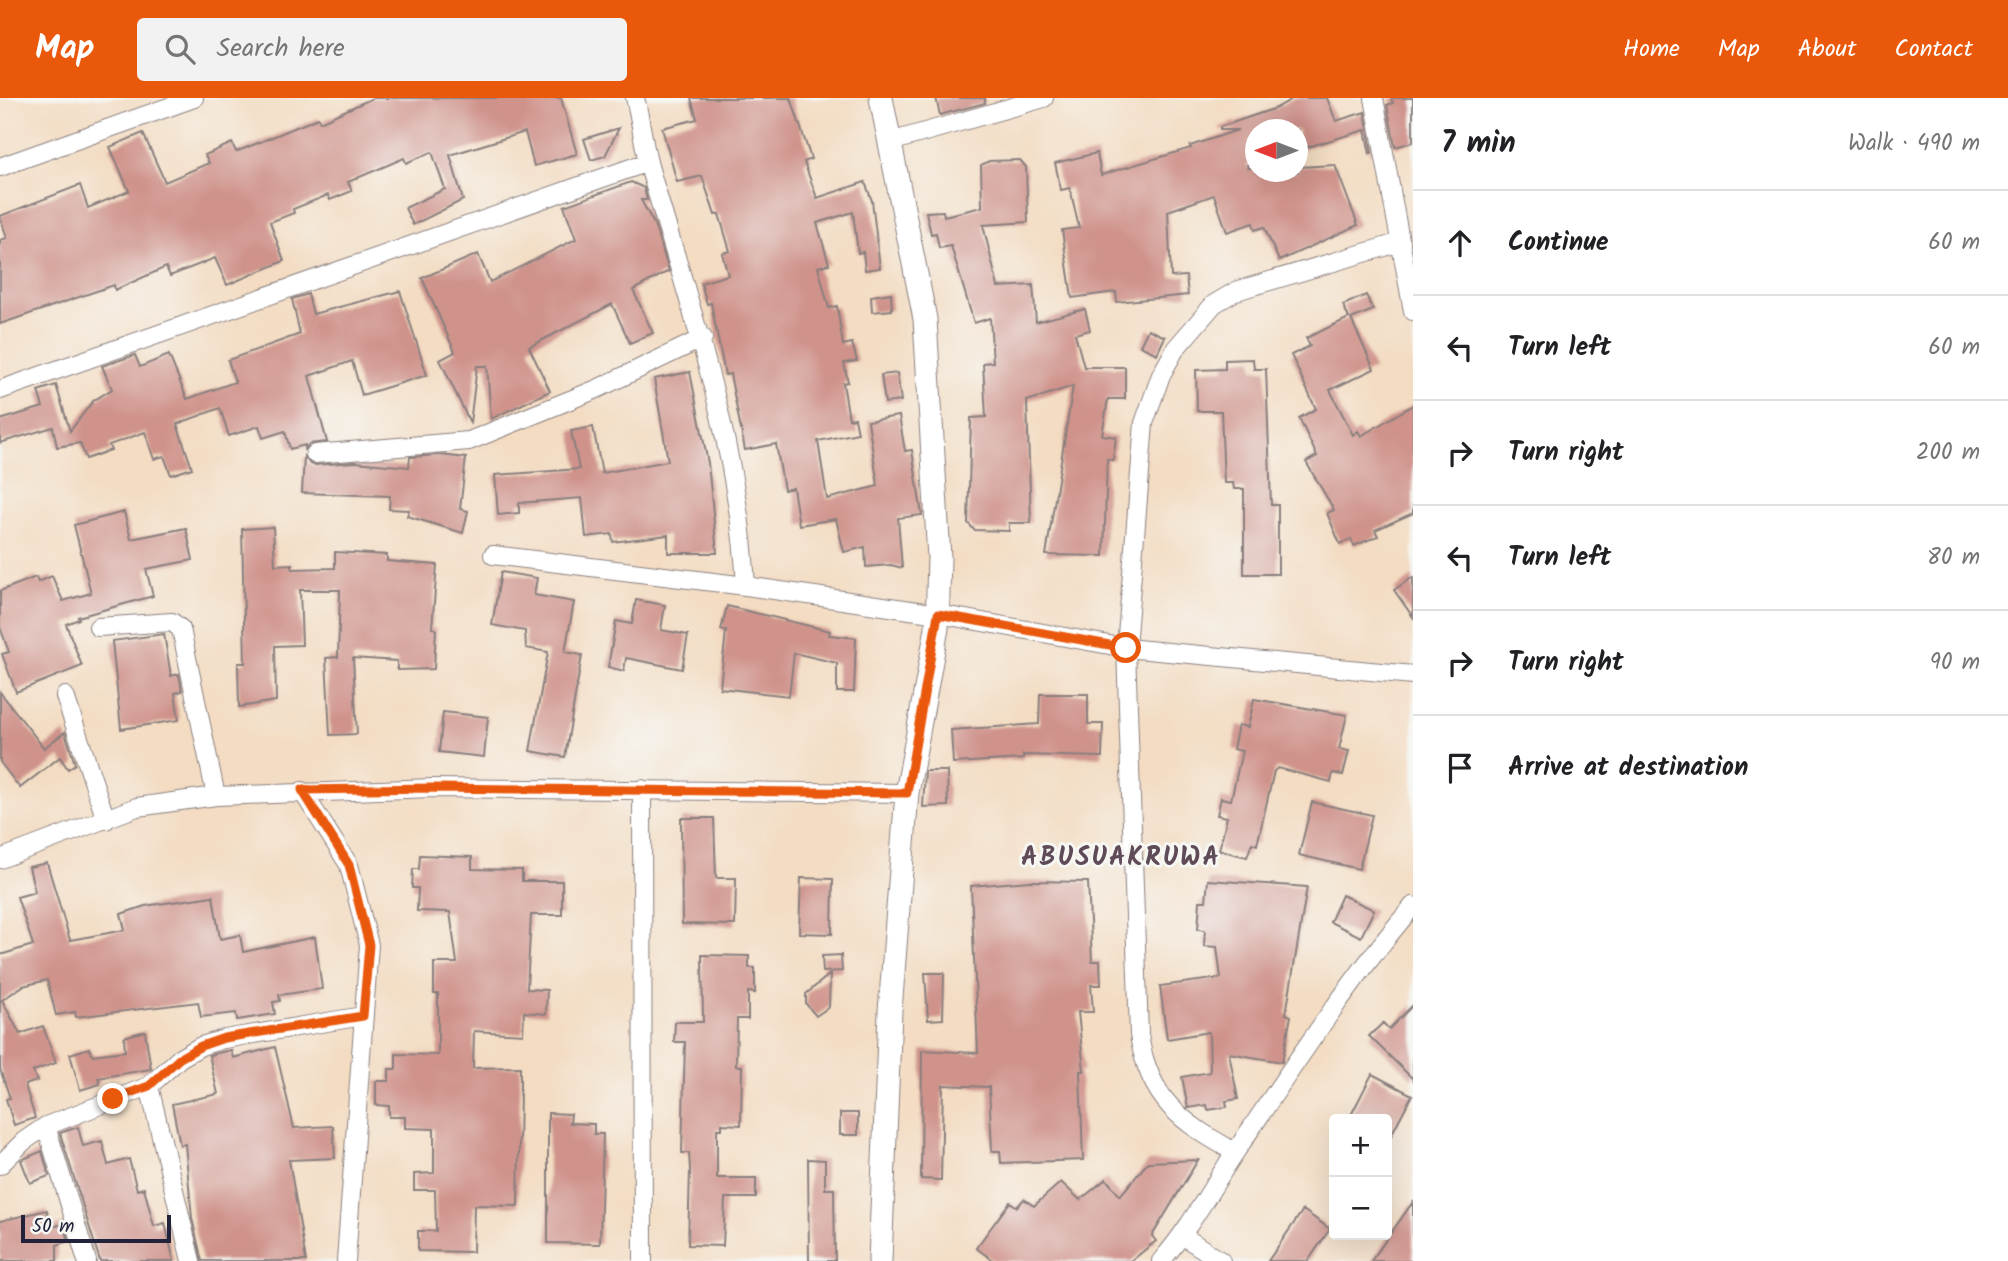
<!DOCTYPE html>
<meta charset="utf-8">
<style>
body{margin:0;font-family:Kalam,sans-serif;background:#f2f2f2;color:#202124}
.controls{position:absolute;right:21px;bottom:21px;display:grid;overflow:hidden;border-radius:7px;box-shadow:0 7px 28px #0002}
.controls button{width:63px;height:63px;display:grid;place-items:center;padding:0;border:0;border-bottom:2px solid #e0e0e0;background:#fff;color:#202124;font:35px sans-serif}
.compass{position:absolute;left:1245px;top:21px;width:63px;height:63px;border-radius:50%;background:#fff;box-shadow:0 7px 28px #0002;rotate:270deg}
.scale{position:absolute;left:21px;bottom:18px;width:150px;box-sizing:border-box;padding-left:7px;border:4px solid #22223b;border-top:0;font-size:19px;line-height:24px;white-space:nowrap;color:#22223b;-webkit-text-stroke:5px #f6f6f2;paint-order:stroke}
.stop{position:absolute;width:21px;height:21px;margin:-16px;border:5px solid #ea580c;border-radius:50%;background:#fff}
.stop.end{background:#ea580c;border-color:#fff;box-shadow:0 2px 7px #0008}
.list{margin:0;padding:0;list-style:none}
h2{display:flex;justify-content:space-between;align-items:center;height:91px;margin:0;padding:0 28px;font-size:30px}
h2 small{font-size:23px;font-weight:400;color:#757577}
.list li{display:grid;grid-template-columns:46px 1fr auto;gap:21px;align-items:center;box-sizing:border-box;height:105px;padding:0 28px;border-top:2px solid #e0e0e0}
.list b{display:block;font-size:26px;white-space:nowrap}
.list em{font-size:23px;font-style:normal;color:#757577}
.icon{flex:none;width:38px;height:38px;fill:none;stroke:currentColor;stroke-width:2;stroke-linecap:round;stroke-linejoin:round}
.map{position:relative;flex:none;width:1413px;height:1163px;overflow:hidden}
header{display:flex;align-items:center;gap:42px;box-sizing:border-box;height:98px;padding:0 35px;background:#ea580c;color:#fff}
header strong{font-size:33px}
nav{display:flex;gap:38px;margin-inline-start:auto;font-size:24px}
.search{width:490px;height:63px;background:#f2f2f2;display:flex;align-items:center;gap:18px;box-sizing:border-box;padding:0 24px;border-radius:7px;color:#757577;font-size:26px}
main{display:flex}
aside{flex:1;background:#fff}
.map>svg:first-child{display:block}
.building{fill:#cf938b}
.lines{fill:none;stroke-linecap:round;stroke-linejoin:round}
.minor-casing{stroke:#8a7f7e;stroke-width:20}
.tertiary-casing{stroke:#8a7f7e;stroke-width:25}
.minor{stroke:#fff;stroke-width:18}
.tertiary{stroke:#fff;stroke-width:23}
.route{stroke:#ea580c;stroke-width:9}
.labels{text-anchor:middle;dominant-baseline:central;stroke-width:6;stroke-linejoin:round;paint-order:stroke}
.district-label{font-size:26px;font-weight:bold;letter-spacing:2px;fill:#5f4a57;stroke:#f6f6f2}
</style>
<header>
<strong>Map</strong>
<div class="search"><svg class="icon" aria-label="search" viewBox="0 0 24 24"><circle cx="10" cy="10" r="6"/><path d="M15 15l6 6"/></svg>Search here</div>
<nav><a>Home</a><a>Map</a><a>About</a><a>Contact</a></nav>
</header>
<main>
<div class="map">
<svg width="1413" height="1163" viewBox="0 0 1413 1163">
<rect width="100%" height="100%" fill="#f6f6f2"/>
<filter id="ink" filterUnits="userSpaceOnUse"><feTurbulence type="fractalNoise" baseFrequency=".0143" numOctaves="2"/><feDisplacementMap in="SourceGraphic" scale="14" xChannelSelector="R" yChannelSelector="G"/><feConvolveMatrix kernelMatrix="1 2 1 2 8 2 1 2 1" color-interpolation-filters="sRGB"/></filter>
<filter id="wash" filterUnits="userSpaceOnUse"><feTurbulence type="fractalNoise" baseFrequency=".00686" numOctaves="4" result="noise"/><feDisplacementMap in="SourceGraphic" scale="28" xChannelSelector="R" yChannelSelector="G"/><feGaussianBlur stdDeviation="1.57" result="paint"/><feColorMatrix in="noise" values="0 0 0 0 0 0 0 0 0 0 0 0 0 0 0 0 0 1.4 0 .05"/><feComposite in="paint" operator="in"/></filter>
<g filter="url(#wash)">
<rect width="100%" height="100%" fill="#f3dcc2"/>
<g id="blocks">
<path class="building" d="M373,0H561L577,56L534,68L525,34L450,57L463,102L413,127L405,110L445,91L432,54L406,65L404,60L348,84L352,93L330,102L328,97L293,111L294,115L270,124L284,163L227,187L215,160L170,178L166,169L115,192L114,187L0,226V142L7,140L0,118L80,87L88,110L129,93L110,49L143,35L165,84L209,65L205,57L232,45L236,54L318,20L320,24Z
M691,0H791L811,61L804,64L817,100L865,84L872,103L880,170L865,172L863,154L858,155L853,114L817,125L829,166L818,169L829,210L837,208L843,247L852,245L857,263L844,265L848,284L843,285L849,321L855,320L858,335L818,343L827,401L878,388L868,323L899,318L905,353L912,352L922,417L898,420L902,470L891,467L866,469L865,449L844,454L836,421L799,427L793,390L784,392L776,346L745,352L730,276L725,277L711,205L707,206L701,185L728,177L722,155L730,153L719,116L715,117L702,78L677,84L662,30L697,21Z
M936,0H985V5L940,17Z
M1294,0H1327L1336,23L1365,14L1372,55L1370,56L1365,32L1298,52V32H1256V64L1247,67L1248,70H1256V74H1298V69L1335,67L1358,127L1279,163L1264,129L1255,132L1253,125L1227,134L1214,97L1168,113L1171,179L1186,178L1188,197L1117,204L1116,194L1072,200L1062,132L1079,130L1070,90L1061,92L1055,65L1097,55L1101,77L1191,50L1190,48L1238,32H1220V29L1276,10Z
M1391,0H1413V44L1395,49L1387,7L1393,5Z
M619,30L605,58L591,62L584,41Z
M1020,62L1026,69L1028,124L983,127L998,189L1033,187L1036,224L1085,211L1090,232L1075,236L1084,269H1125V301H1108L1102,337L1116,339L1113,362L1107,361L1104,458L1046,457L1073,288L1027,303L1031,425H1009V433L974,432L968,425L971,320L986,319L983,265L993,264L990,220L974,225L951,148L939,150L936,135L931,136L926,114L943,113L944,118L982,109L981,67L989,63Z
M631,84L644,90L647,102H641L654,126L669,173L633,192L653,235L630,245L612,206L529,249L550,293L491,321L487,268H477L470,325L440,262L455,254L422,180L478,156L490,184L576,141L564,108Z
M400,193L427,277L362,297L352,263L309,278L327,344L309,346L304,353L305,347L290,351L285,333L263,340L259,328L229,338L220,310L177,326L192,370L171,377L164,358L154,361L145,334L109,347L111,352L86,361L80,345L57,349L53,329L0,345V322L43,309L38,293L56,287L70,333L93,303L112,291L102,268L135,257L140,269L169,257L187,301L235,284L228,262L300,236L292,201L308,196L313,216Z
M891,195L892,212L872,214L871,198Z
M1366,197L1373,212L1351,221L1374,271L1330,292L1353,337L1358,333L1361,338L1413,307V415L1375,432L1378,438L1354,448L1351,441L1340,446L1327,415L1334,412L1306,364L1317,358L1299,320L1316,311L1291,257L1310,248L1306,240L1349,220L1343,207Z
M1148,231L1165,239L1157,256L1140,248Z
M1253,261L1254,271H1266L1271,407H1278V476H1244V391H1234L1233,385H1224L1221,313H1197L1196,272L1225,271V262Z
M690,274L708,365L717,455H668V437L613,444L612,436L586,439L582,400L519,405V415L498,417L495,377L579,371L571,333L593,329L602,375L668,363L654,281Z
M897,275L901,303L885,305L881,277Z
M440,357L466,360L460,411L468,413L463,435L407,418L409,412L389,411L390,398L302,395L304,358L310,366L315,367L355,364L409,369L410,359Z
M124,414L131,441L186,430L193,462L146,471L153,498L78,519L79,521L66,526L82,568L16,594L2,556L9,554L0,529V493L36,479L38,484L52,478L63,503L91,495L74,427Z
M273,429L275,467L292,466V471L335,470V454L387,457V463L437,467L432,530L436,531L434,571L397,572V563L353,560L357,636L330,637L326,560L338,559L340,492H300L302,547L275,548L276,603L239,609L238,565H245L242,431Z
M501,474L537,480L534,497L574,504L565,554L582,557L565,659L530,653L548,554L526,550L525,533L492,527Z
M1413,479V519L1394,492Z
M636,502L665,507L661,532L688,537L682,571L626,560L624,573L608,569L616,523L632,526Z
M727,508L830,533L829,537L856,540L854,594H837V565L794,555L789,598L720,590L726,533L721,532Z
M164,536L171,578L179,576L182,593L175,595L179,622L121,631L112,543Z
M0,594L44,650L65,634L75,666L68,671L60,659L20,690L0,664Z
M1040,596H1088V626H1103L1102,659L1023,657V661L953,665L951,632L1039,626Z
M1254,601L1347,617L1339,651L1349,653L1343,677L1333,675L1331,684L1278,670L1274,673L1257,747L1252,745L1247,759L1219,752L1227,719L1217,717L1221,700L1231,702L1242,653L1233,651L1238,627L1248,629Z
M443,614L488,619L484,659L439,654Z
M925,673H947L948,708L923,709Z
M1312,704L1372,717L1359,771L1299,757Z
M681,720H714L716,780H736L735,827L682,826Z
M420,757L472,759V771L522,772V783H562V817H531L527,891L547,892L546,916L524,914L523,936L474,933L473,970L520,969V991L518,1108L474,1107L473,1154L418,1153V1133H436L435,1092H414V1076L434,1075V1031L405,1030V1019H389V1008L376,1007V983H389V971H396V956L438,957V896H434V865H457L450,814L417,813L418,790H412L413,771H419Z
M47,765L70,842L125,832L121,816L145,808L213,798L220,841L240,837L243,854L315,839L322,891L279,897L280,903L273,904L275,916L237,922L236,915L201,919L198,904L76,919L75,914L56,917L47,882L23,888L2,902L20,936L43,928L56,965L33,973L37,983L25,987L35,1020L14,1027L6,1001L10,1000L0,971V857L33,847L17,799L35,794L29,769Z
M801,780L833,781L832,836L799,835Z
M1208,782L1307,789L1286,916L1291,918L1282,964L1229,955L1238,1001L1226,1003L1227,1009L1208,1012L1207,1007L1188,1010L1182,979L1210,974L1209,934L1167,941L1160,888L1221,880L1217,849L1204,848L1205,832L1198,831L1200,803H1206Z
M1030,783L1088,784L1092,863H1100L1101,887H1091L1093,914H1078L1084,973H1080L1083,1062L1001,1065L1000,1053H992L989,989L943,987L941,1082L921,1081L922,952L978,955L971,788Z
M1342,797L1374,812L1361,839L1330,824Z
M702,857L749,858V870H755V895L748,894V921H737L736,968H742L741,1027L722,1026V1031H717V1080H756V1100H725L723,1148L688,1147L690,1071L689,1055H682L685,944H674L675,924H703Z
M841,857L842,873L823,874L822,858Z
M925,875H944L943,921L928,922Z
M830,876L829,909L816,918L806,906V896Z
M1413,907V981L1369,938L1383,925L1389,931Z
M145,933L151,971L98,980L100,986L80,992L70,956L89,950L92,957L125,953L124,939Z
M275,949L294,1030L333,1028L335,1060L289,1062L306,1163H202L192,1120L185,1046L180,1047L172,1006L218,996L209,957L231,952L233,960Z
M1372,976L1412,997L1387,1045V1021H1349Z
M548,1015L571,1016L570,1025L594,1026V1036H603L600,1146L548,1145Z
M840,1015H858V1037H840Z
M78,1029L83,1048L102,1043L108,1067L129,1061L137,1092L144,1090L154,1128L165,1125L174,1163H100L60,1035Z
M42,1053L49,1078L30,1085L21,1062Z
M808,1061L825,1062V1091H834L835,1163H809Z
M1198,1062L1152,1138L1156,1143L1131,1163H994L976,1150L1010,1104L1017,1109L1024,1101L1034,1108L1061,1084L1080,1102L1106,1081L1120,1098L1148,1064Z
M1413,1104V1163H1371Z
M47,1112L51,1129L64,1126L69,1143L57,1147V1163H0V1123Z
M1303,1112L1330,1131L1308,1163H1268Z"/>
</g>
</g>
<g filter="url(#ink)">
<use href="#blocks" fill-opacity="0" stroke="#8a7f7e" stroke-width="2"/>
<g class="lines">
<g class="minor-casing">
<path id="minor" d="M635,0C641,22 643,46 649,68C689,206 738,343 746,488
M1374,0L1413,213
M890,44L1044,0
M0,69L194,0
M0,292L648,64
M315,356L469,343L597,291L703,240
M493,457L746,488L938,516L1126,550L1413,577
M98,529L172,524L181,531L216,698
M65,598L106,722
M642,691L643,1163
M302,693L349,767L369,847L346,1163
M0,761L137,709L216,698L433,690L907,695
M149,988L191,1163
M46,1028L149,988L180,960L201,948L224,941L363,918
M1235,1054C1181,1024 1149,1002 1139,937L1126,550L1144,325L1161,277L1176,250L1214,206L1236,193L1401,144
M0,1067L24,1043L46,1028L87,1163
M1183,1138L1221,1163
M1161,1163C1191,1129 1211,1090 1236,1053C1292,970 1348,884 1413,808"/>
</g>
<g class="tertiary-casing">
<path id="tertiary" d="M880,1163L890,913L907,695L937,530L939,460L925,221L881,0"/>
</g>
<use href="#minor" class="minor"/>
<use href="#tertiary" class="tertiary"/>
</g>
</g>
<g class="lines" filter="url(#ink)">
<path class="route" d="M113,1001L149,988L180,960L201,948L224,940L363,918L369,847L349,767L302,692L433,690L907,695L938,516L1126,550"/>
</g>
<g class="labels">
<g class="district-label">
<text x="1121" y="760">ABUSUAKRUWA</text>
</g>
</g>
</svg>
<div class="controls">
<button>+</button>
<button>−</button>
</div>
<svg class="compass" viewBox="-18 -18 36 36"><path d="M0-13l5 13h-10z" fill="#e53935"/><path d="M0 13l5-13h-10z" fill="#757577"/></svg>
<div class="scale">50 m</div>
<div class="stop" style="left:1126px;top:550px"></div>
<div class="stop end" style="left:113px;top:1001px"></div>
</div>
<aside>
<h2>7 min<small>Walk · 490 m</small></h2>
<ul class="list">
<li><svg class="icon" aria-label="ahead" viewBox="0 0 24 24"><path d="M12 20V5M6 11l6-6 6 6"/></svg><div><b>Continue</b></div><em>60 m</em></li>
<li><svg class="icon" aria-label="left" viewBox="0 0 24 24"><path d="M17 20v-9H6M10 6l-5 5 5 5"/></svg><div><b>Turn left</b></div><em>60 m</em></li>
<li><svg class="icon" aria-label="right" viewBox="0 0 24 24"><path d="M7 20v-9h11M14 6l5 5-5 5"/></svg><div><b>Turn right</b></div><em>200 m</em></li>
<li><svg class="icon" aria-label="left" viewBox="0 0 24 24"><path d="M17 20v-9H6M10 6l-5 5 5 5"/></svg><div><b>Turn left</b></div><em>80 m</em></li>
<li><svg class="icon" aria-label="right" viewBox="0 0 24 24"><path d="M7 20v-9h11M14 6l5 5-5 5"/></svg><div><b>Turn right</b></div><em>90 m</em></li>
<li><svg class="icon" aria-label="arrive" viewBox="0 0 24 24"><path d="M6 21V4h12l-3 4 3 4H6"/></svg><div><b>Arrive at destination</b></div></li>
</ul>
</aside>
</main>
